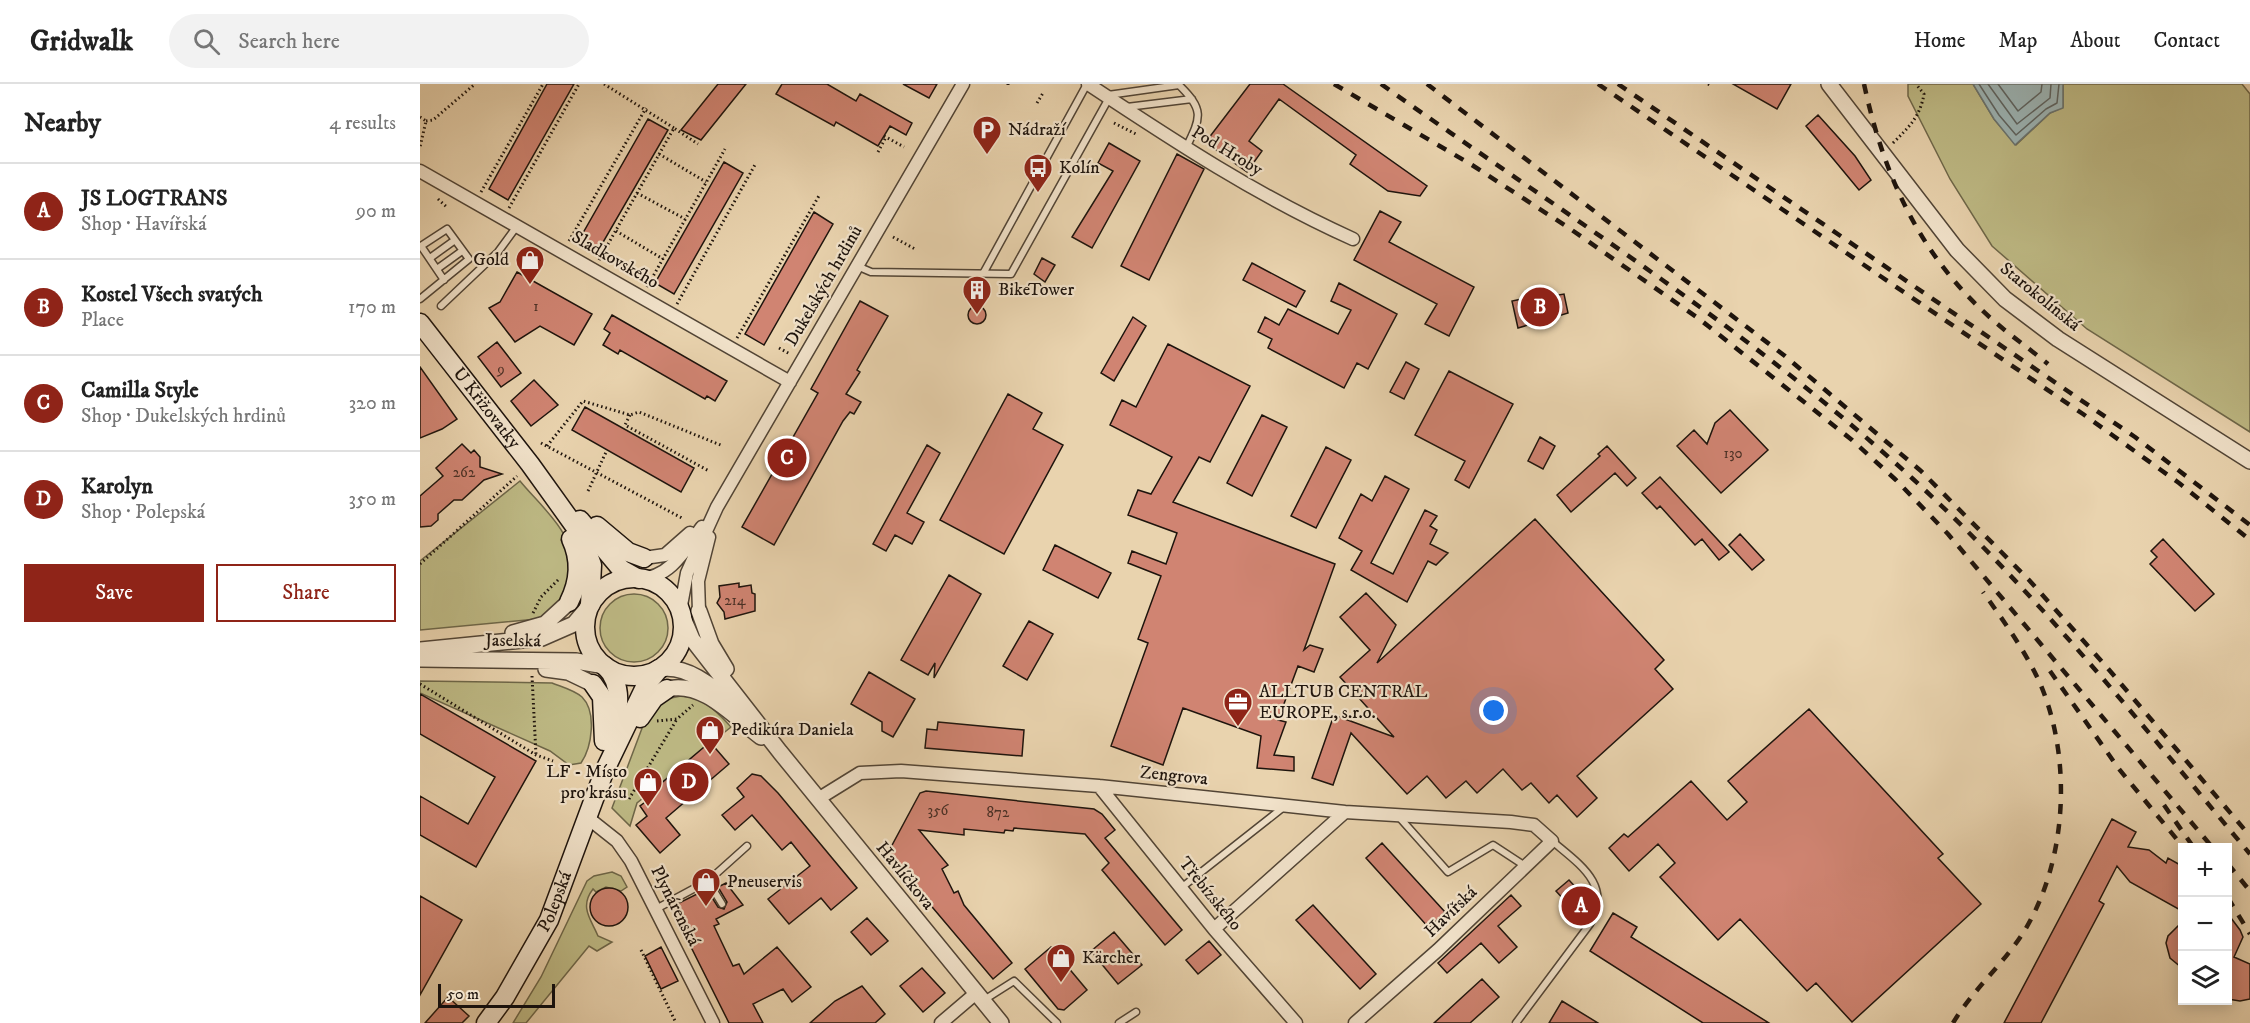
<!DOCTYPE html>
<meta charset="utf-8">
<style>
body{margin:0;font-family:"IM FELL DW Pica",serif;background:#f2f2f2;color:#222}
.controls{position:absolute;right:18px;bottom:18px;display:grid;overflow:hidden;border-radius:0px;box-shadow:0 3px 15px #0003}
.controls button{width:54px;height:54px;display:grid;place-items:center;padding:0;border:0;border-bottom:2px solid #e0e0e0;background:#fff;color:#222;font:30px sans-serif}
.scale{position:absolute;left:18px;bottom:15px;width:117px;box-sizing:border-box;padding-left:6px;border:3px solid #1e140d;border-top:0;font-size:16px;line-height:21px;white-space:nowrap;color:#1e140d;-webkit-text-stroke:4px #f1e2ca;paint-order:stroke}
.you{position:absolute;left:1074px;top:627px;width:21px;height:21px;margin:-15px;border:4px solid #fff;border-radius:50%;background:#1a73e8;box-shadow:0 0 0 9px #1a73e833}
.badge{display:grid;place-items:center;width:39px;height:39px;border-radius:50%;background:#8f2418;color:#fff;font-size:20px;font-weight:700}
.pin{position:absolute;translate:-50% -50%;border:3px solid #fff;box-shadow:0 2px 6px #0006}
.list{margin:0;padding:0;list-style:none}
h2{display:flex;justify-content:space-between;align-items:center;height:78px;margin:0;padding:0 24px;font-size:26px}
h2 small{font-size:20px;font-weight:400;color:#767676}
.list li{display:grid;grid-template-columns:39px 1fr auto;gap:18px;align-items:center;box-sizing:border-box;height:96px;padding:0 24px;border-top:2px solid #e0e0e0}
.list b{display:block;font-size:22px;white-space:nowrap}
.list p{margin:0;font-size:20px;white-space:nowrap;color:#767676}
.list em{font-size:20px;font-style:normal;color:#767676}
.actions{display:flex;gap:12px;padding:18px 24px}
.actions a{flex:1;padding:14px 0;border:2px solid #8f2418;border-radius:0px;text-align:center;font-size:21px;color:#8f2418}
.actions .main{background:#8f2418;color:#fff}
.icon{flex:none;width:33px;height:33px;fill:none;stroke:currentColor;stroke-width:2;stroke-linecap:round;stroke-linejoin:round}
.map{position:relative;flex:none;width:1830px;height:939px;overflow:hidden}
header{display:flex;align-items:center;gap:36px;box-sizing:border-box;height:84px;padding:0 30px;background:#fff;border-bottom:2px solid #e0e0e0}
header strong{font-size:28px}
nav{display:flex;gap:33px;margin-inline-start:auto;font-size:21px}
.search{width:420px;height:54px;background:#f2f2f2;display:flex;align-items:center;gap:15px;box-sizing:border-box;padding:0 21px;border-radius:33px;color:#767676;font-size:22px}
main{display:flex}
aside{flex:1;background:#fff}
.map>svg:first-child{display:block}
.green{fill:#beba85;stroke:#6e6749;stroke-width:1.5}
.water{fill:#9cb5b6;stroke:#6a7572;stroke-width:1.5}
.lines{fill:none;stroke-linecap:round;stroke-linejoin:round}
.shore{stroke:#5d6462;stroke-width:1.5}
.building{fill:#d08472;stroke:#1e140d;stroke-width:1.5}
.service-casing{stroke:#514435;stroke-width:9}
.minor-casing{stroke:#514435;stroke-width:15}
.tertiary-casing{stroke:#514435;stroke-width:18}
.secondary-casing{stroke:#1e140d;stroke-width:21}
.path{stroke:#1e140d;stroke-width:3;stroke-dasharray:1.5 3;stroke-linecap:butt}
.service{stroke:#f1e2ca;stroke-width:6}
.minor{stroke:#f1e2ca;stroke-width:12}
.tertiary{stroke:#f1e2ca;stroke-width:15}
.secondary{stroke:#f1e2ca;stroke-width:18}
.rail{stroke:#1e140d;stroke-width:4.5;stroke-dasharray:10 10;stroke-linecap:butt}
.labels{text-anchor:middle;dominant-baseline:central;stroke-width:4.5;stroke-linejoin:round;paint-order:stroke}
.number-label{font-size:15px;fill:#4a3026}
.poi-label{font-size:18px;fill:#1e140d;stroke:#f1e2ca;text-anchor:start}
.street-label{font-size:18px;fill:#1e140d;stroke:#f1e2ca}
</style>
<header>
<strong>Gridwalk</strong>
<div class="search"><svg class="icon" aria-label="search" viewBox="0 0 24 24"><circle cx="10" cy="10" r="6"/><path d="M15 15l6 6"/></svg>Search here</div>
<nav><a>Home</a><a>Map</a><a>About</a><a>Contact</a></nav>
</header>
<main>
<aside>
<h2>Nearby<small>4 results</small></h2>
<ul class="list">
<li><span class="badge">A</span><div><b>JS LOGTRANS</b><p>Shop · Havířská</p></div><em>90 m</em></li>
<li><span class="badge">B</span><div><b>Kostel Všech svatých</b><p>Place</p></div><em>170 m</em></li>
<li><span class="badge">C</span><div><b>Camilla Style</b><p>Shop · Dukelských hrdinů</p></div><em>320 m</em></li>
<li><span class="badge">D</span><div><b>Karolyn</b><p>Shop · Polepská</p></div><em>350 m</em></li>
</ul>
<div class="actions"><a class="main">Save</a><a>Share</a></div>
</aside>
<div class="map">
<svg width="1830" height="939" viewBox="0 0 1830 939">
<rect width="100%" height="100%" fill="#e9d3ae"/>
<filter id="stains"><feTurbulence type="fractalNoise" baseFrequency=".00333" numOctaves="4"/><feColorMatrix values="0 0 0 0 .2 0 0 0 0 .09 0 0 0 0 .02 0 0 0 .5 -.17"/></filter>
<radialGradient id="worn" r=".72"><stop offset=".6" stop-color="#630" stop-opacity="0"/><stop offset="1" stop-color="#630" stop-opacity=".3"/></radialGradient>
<path class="green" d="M1488,0H1553L1574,35L1596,61L1630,29L1643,23V0H1822L1830,10V348L1667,245L1572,162L1530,95L1488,12Z
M100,397C112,412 136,434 144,451C161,487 154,518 117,535L0,546V477Z
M180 544a34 34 0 1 1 68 0a34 34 0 1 1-68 0Z
M0,597L132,599C142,603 154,606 162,613C177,628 172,663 161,679L149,681L130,667L0,609Z
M261,612C284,613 296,627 311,643L217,719L210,742L192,724L227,631L246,615Z
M192,788L201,792L207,803L201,807L186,803L176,808L173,805C159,823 171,835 178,852L192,858L177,867L169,862L106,939H93L121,893L167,797L174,792Z"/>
<path class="water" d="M1553,0H1643V24L1630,29L1595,61L1574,35Z"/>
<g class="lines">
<path class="shore" d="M1559,0L1579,31L1596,51L1626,25L1637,19L1639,0
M1568,0L1597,40L1630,14L1631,0
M1578,0L1598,27L1621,8L1622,0"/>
</g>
<path class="building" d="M127,0H154L88,116L69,105Z
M298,0H326L281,56L261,46Z
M362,0H407L436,17L440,10L492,39L486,51L470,42L458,62L416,38L414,42L356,10Z
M483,0H517L509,14Z
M830,0H863L1007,102L1000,112L968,107L930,80L936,71L859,15L829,57L842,67L827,88L788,60V55Z
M1313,0H1371L1357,25Z
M1398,31L1435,72L1451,96L1439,106L1386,42Z
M228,35L248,46L178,167L159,156Z
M689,59L720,77L672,164L652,153L693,87L678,79Z
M757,70L784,85L729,196L701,182Z
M304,78L323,89L254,210L235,199Z
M960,127L981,138L969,158L1054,203L1029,252L1005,240L1017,220L934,176Z
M394,128L413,140L344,261L325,250Z
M622,174L635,181L625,198L614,190Z
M832,179L885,207L876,223L823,196Z
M97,188L172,230L154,261L120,242L95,258L69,224L80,218Z
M919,199L977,230L948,285L937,279L924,304L848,264L852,255L838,248L845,233L859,241L868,225L918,250L931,226L911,217Z
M1126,210L1127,213L1144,210L1148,229L1098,244L1092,217Z
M440,217L468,232L437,286L440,288L426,310L441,318L434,330L430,328L423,337L354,461L322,443L398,309L391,305Z
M548 231a9 9 0 1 1 18 0a9 9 0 1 1-18 0Z
M192,231L307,297L295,317L287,312L285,315L200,266L198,270L183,261L190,249L184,245Z
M713,233L726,242L694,297L681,289Z
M77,258L101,289L81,303L58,273Z
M748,260L830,302L790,378L779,373L753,418L915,480L884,566L890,561L903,565L894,588L878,582L858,636L866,638L854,671L874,673V687L837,684L841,652L763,624L743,681L691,662L728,559L718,555L741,492L708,479L712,467L746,480L757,449L708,431L718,406L731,410L752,373L690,341L702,316L716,323Z
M986,278L999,285L984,315L970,308Z
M0,283L37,335L22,345L0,354Z
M1029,287L1093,320L1049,404L1035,396L1045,377L995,351Z
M114,296L138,321L111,342L91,317Z
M588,310L622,329L613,345L643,361L584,470L520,436Z
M165,323L274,384L261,408L152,346Z
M1310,326L1348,366L1301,409L1257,362L1274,346L1287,360L1295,339Z
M842,331L867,343L832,412L807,399Z
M1120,353L1135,362L1123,385L1108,377Z
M42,360L51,369L54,366L60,373V383L82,390L64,396L42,416H34L18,430V436L11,442L0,443V412L23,392L16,384Z
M507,361L520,369L487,429L504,438L492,460L475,451L466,467L453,460Z
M1187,362L1216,394L1207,402L1195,389L1151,428L1137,411L1180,372L1178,370Z
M906,363L931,376L896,444L871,432Z
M965,392L989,405L951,479L973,490L1005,426L1017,432L1010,442L1017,446L1010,460L1028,469L1016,481L1008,477L987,518L931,486L942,467L919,454L941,410L952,417Z
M1240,393L1309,468L1299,476L1282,455L1275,461L1240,422L1237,425L1222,409Z
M1115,435L1244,576L1235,585L1253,605L1157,692L1177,714L1157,733L1137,711L1129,719L1111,699L1102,706L1083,685L1057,709L1046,697L1026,714L1007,692L987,710L931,649L913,701L892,694L914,631L974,653L920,593L950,566L920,533L946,509L976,541L957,579Z
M1320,450L1344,476L1332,486L1309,461Z
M1743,455L1794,510L1775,527L1730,480L1737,473L1731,467Z
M635,461L691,489L678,514L623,486Z
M529,491L561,510L514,594L515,579L508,591L481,576Z
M319,499V503L331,501L332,509L335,510V527L305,535L304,528L297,519L300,513L299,502Z
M609,537L633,550L607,596L583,582Z
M449,588L495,615L473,653L462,647V638L431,620Z
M0,610L116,677L56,783L0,751V712L48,740L75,693L0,650Z
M1389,625L1523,770L1518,774L1561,820L1432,938L1396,899L1387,907L1320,835L1298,856L1240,793L1255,779L1238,760L1209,787L1189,764L1204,750L1208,753L1271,697L1307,736L1327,718L1308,697Z
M518,638L604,646L602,672L505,664L507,645L517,646Z
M290,658L309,680L246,734L260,751L240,769L216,741L227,732L220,722L228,716L225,713Z
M332,690L341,692L358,709L437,804L411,826L401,814L369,840L348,815L390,782L371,758L362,766L332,731L315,746L302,731L324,713L317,704Z
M506,707L674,725L682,730L695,746L685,754L762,846L745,861L682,786L689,779L665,750L594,744L593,747L585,746L584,749L544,745V751L499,746L528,781L522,785L534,809L538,807L544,821L592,879L573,895L469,772L470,765L500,709Z
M1692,735L1716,748L1708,763L1729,766L1746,779L1748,774L1762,782V827L1710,798L1697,782L1679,817L1684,820L1621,939H1584Z
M962,759L1025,828L1009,844L946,774Z
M1149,796L1159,807L1146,818L1136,807Z
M306,799L323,821L296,835L299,840L294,842L313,882L319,880L324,890L357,863L391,903L372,918L363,905L333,920L343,939H309L251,823L283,807L284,809L288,807L298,823L304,825L307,818L298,803Z
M170 823a19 19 0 1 1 38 0a19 19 0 1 1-38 0Z
M1091,811L1101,822L1078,842L1097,863L1079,879L1061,859L1027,889L1018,879Z
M0,812L42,836L0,911Z
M893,821L956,890L940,905L876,836Z
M1193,829L1217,843L1211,853L1349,939H1283L1170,867Z
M1808,830L1820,846L1823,853L1814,873L1830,880V915L1820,917L1808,915Z
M447,834L468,857L451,871L431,848Z
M1762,838V884L1750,874L1746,859L1748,852Z
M694,848L722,881L698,900L671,867Z
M789,857L801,871L778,890L766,876Z
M241,863L258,897L241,905L225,872Z
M631,863L667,906L644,926L638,925L605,885Z
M502,884L525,909L503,928L480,902Z
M1062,895L1079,913L1050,939H1014Z
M442,902L465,930L455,939H390L415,917Z
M28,913L49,932L42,939H5Z
M1142,917L1178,939H1129Z"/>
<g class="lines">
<g class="service-casing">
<path id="service" d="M758,0C785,26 781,33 766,64
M688,11L759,1
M707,23L772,15
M10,174L35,156
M437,182L451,188L591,190L689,14
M17,185L42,167
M564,188L667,0
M0,215L49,175L27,145L1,162L24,196
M21,222L78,168L97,142
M979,733L1028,788L1073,761L1105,782
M288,797L327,762
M761,804L865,722
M236,825L288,797L302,820
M564,916L594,897L637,939
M699,939L716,928
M1096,939L1170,840C1193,801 1159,780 1132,757"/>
</g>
<g class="minor-casing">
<path id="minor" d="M668,0C754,57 839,113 933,155
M0,87L370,298
M224,474L245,471L270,449
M219,495C250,494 265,466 282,443
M260,527L267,489L297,423L543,0
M279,527L278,497L289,453
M679,702L794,845L876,939
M398,715L440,689L481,687L679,702L925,728L1091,738L1114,741L1132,757L1018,866L935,939
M168,734L197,757L211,777L293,939
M794,845L925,728
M521,939L555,910"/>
</g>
<g class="tertiary-casing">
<path id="tertiary" d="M1409,0L1537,166L1585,215L1638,255L1830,377
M260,527L272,555L360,668L581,939
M279,527L291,560L306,585
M93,549L125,540L149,518
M0,566L122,554L154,540L170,521
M0,575L156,577L185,582
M126,585L148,588L173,600
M239,585C267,579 297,605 316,624
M247,605C283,596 314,633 341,653"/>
</g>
<g class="secondary-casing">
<g id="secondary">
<path id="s1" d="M0,239L110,380L161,451L172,481L170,521"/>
<path d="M160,436L201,485L219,495"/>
<path d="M177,442L208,468L224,474"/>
<circle cx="214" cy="543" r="49"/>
<path d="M149,518C159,498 161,476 151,455"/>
<path d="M185,582C206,603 197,631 191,657"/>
<path d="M173,600L182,613L184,657"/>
<path d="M220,634L234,614L247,605"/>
<path id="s2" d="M66,939L85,913L129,836L184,688L226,601L239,585"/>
</g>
</g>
<path class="path" d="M184,0L254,44
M1288,0L1290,1
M588,1V0
M617,19L623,9
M0,33L6,37L0,63
M6,37L13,36L55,0
M694,39L716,50
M464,52L484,63
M1473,59C1489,43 1500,33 1504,10L1496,0
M458,68L466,53
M239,70L286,98
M61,108L123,0
M217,109L265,135
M18,115L28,124
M89,124L159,0
M196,147L243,175
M473,153L495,165
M149,157L226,24
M179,176L254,44L278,60
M227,203L305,65
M257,220L336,79
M317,254L400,110
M359,264L370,270
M210,331L205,341L289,387
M121,359L262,434
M127,362L163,317L210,331L219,328L303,362
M168,407L187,366
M0,480L97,392
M113,529L121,513L140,494
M112,592L116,671
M0,600L116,671L133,677
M237,637L257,635L273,621
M209,715L257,635
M221,866L256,939"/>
<use href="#service" class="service"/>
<use href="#minor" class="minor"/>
<use href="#tertiary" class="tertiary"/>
<use href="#secondary" class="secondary"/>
<path class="rail" d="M914,0L1052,81L1149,144L1278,234L1432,356L1476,396L1528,450L1793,764
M961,0C1141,128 1329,245 1493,395C1617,509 1722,641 1830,770
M1007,0L1365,272L1501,387L1609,496L1685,581L1830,752
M1178,0L1663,330L1759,399L1830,456
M1198,0L1715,353L1830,441
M1444,0C1464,93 1501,174 1574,237C1591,252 1610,265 1628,280
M1630,587L1699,685L1764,764
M1744,721L1774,764
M1808,780L1830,807
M1808,814L1830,850
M1533,939C1555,902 1590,875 1610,837C1648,767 1651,669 1619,597C1604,565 1583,536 1563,508"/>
</g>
<defs>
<g id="parking-pin" transform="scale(1.5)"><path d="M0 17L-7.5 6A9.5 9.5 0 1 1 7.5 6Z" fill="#8f2418" stroke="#f1e2ca"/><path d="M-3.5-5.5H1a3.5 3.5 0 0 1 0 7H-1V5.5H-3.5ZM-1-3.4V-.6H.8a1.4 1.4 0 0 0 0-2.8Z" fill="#fff"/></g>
<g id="bus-pin" transform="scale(1.5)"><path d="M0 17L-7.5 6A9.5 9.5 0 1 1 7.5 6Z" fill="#8f2418" stroke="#f1e2ca"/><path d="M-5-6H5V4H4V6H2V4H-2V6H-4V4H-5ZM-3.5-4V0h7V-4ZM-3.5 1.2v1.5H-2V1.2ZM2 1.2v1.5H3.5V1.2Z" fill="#fff"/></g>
<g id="shop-pin" transform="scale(1.5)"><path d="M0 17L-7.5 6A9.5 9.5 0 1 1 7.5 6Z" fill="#8f2418" stroke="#f1e2ca"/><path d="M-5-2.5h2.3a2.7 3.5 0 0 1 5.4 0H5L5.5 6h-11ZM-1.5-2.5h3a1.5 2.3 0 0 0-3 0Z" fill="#fff"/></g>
<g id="building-pin" transform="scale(1.5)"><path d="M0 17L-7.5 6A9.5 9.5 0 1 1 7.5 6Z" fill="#8f2418" stroke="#f1e2ca"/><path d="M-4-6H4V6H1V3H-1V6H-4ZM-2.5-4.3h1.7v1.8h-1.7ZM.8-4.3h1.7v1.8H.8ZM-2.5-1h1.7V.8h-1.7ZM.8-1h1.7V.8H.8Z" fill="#fff"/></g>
<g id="office-pin" transform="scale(1.5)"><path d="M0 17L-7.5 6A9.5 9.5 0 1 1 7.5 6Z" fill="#8f2418" stroke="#f1e2ca"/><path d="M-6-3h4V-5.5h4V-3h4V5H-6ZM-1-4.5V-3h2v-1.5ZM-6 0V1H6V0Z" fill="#fff"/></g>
</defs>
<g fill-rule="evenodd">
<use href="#parking-pin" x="567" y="46"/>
<use href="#bus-pin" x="618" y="84"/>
<use href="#shop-pin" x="110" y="176"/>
<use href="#building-pin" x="557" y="206"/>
<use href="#office-pin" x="818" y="618"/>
<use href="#shop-pin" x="290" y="646"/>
<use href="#shop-pin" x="228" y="698"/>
<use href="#shop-pin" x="286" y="798"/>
<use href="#shop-pin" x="641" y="874"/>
</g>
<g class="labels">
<g class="number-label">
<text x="116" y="222">1</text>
<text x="81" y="285">9</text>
<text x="1313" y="369">130</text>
<text x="44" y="388">262</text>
<text x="315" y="516">214</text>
<text x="518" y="726">356</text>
<text x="578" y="728">872</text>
</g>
<g class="poi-label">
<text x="588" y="46">Nádraží</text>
<text x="639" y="84">Kolín</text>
<text x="89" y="176" text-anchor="end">Gold</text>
<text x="578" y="206">BikeTower</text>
<text x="839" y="608">ALLTUB CENTRAL<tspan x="839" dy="21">EUROPE, s.r.o.</tspan></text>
<text x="311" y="646">Pedikúra Daniela</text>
<text x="207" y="688" text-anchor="end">LF - Místo<tspan x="207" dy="21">pro krásu</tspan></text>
<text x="307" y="798">Pneuservis</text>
<text x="662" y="874">Kärcher</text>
</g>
<g class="street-label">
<text transform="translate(807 67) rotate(31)">Pod Hroby</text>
<text transform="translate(195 176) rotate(30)">Sladkovského</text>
<text transform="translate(404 202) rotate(-60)">Dukelských hrdinů</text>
<text transform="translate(1620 213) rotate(39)">Starokolínská</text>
<text stroke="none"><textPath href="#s1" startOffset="108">U Křižovatky</textPath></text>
<text transform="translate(93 557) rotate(1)">Jaselská</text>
<text transform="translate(754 692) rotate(6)">Zengrova</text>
<text transform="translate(485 792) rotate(51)">Havlíčkova</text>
<text transform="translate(790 810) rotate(51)">Třebízského</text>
<text stroke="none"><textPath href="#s2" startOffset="140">Polepská</textPath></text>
<text transform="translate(255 822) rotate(63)">Plynárenská</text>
<text transform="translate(1031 828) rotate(-44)">Havířská</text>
</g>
</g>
<rect width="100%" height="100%" filter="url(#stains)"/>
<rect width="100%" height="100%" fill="url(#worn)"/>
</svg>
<div class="controls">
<button>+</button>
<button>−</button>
<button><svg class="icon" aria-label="layers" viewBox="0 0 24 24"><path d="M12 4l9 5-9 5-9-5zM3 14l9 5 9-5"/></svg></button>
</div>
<div class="scale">50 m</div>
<div class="you"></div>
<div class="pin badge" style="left:1161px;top:822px">A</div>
<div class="pin badge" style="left:1120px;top:223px">B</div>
<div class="pin badge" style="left:367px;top:374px">C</div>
<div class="pin badge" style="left:269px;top:698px">D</div>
</div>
</main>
